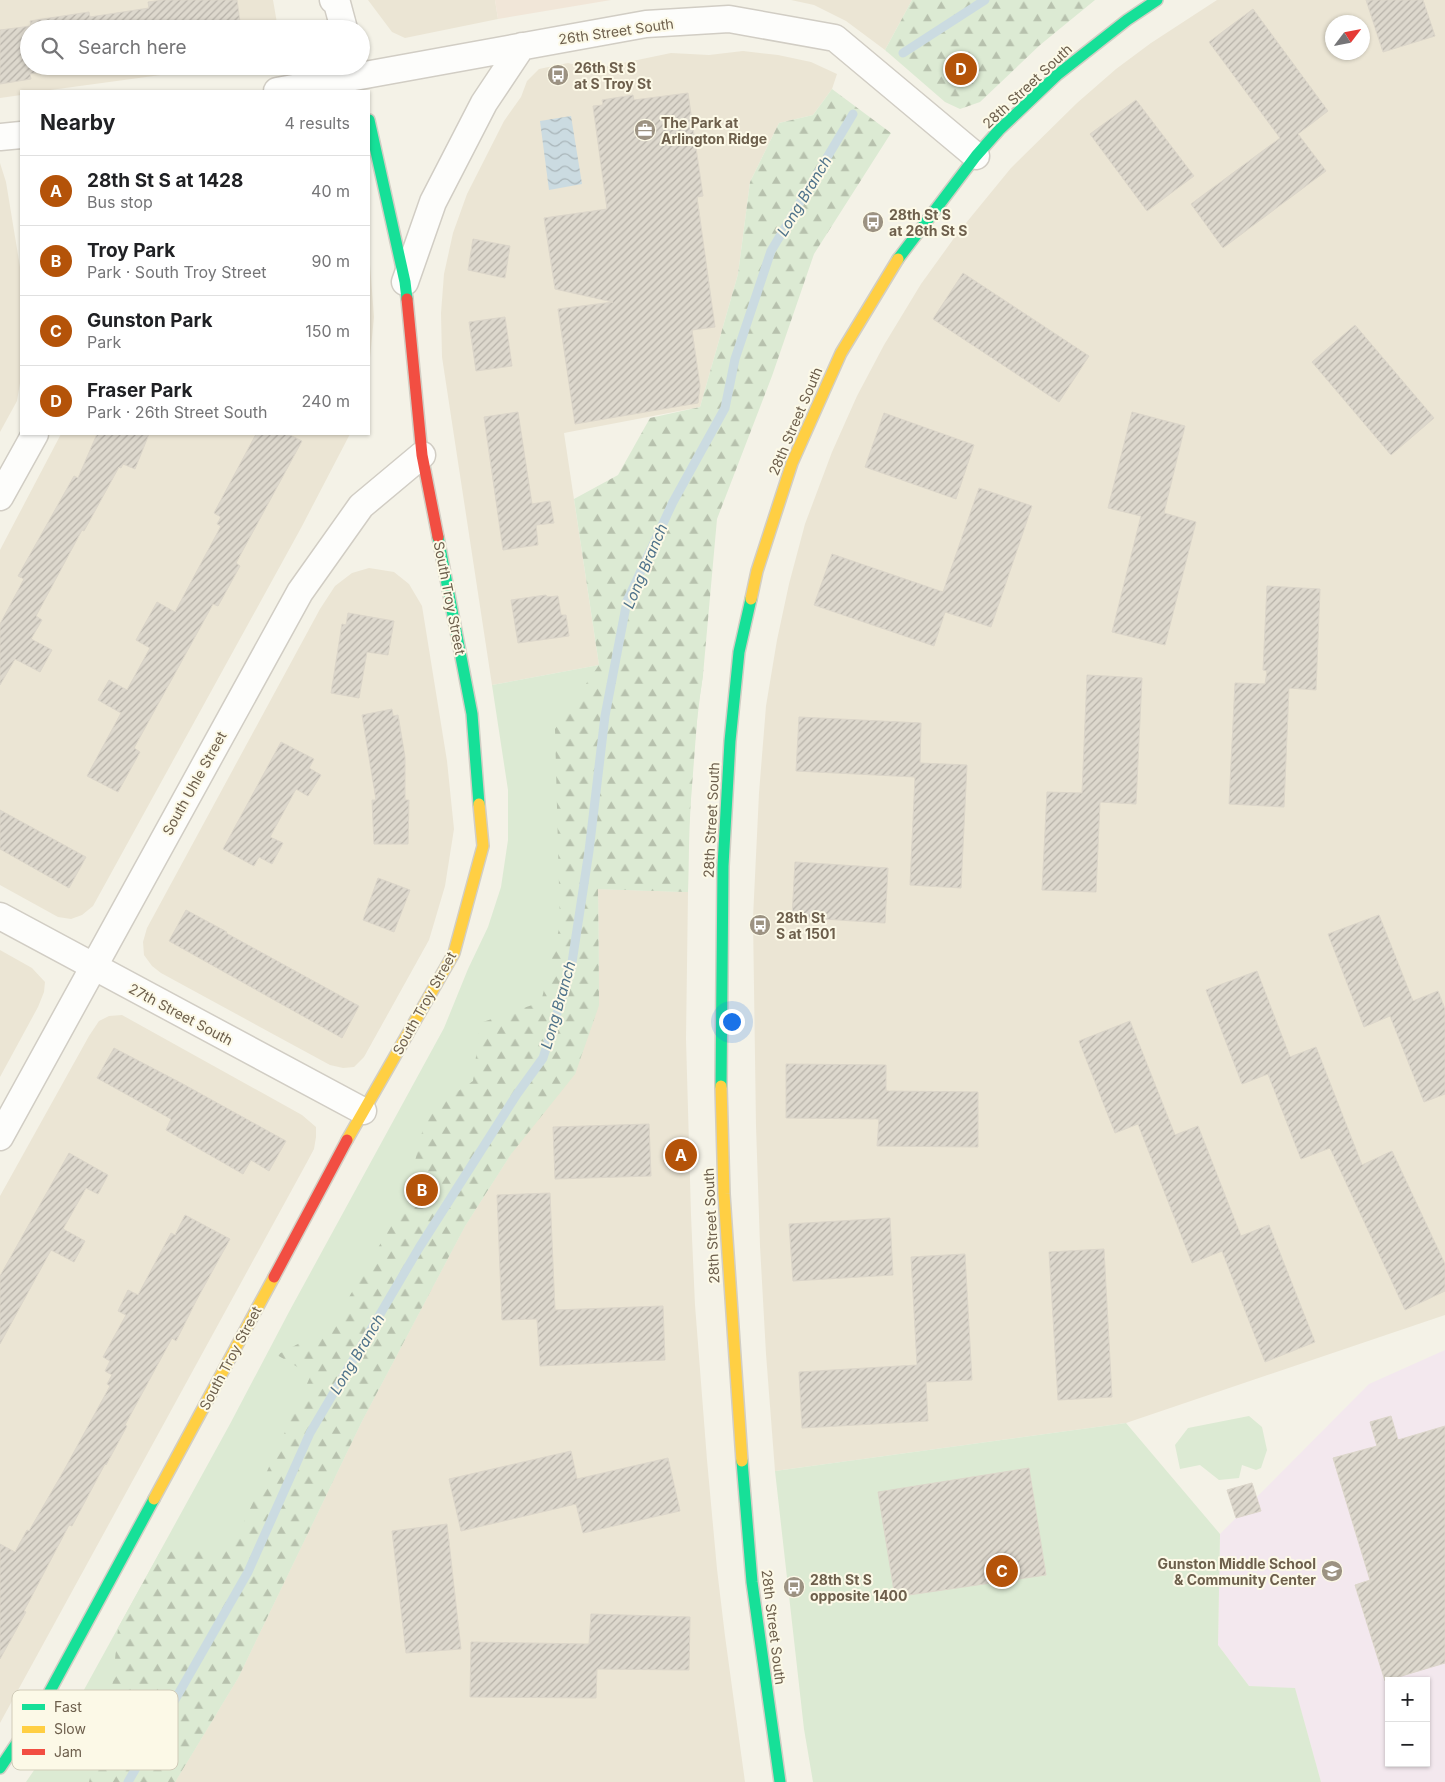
<!DOCTYPE html>
<meta charset="utf-8">
<style>
body{margin:0;font-family:Inter,sans-serif;background:#f2f2f2;color:#202124}
.controls{position:absolute;right:15px;bottom:15px;display:grid;overflow:hidden;border-radius:0px;box-shadow:0 1px 4px #0004}
.controls button{width:45px;height:45px;display:grid;place-items:center;padding:0;border:0;border-bottom:1px solid #e0e0e0;background:#fff;color:#202124;font:25px sans-serif}
.compass{position:absolute;left:1325px;top:15px;width:45px;height:45px;border-radius:50%;background:#fff;box-shadow:0 1px 4px #0004;rotate:58deg}
.you{position:absolute;left:731px;top:1021px;width:18px;height:18px;margin:-12px;border:4px solid #fff;border-radius:50%;background:#1a73e8;box-shadow:0 0 0 8px #1a73e833}
.badge{display:grid;place-items:center;width:32px;height:32px;border-radius:50%;background:#b45309;color:#fff;font-size:16px;font-weight:700}
.pin{position:absolute;translate:-50% -50%;border:2px solid #fff;box-shadow:0 1px 5px #0006}
.list{margin:0;padding:0;list-style:none}
h2{display:flex;justify-content:space-between;align-items:center;height:65px;margin:0;padding:0 20px;font-size:21px}
h2 small{font-size:16px;font-weight:400;color:#757577}
.list li{display:grid;grid-template-columns:32px 1fr auto;gap:15px;align-items:center;box-sizing:border-box;height:70px;padding:0 20px;border-top:1px solid #e0e0e0}
.list b{display:block;font-size:19px;white-space:nowrap}
.list p{margin:0;font-size:16px;white-space:nowrap;color:#757577}
.list em{font-size:16px;font-style:normal;color:#757577}
.icon{flex:none;width:28px;height:28px;fill:none;stroke:currentColor;stroke-width:2;stroke-linecap:round;stroke-linejoin:round}
.map{position:relative;flex:none;width:1445px;height:1782px;overflow:hidden}
.search{position:absolute;background:#fff;box-shadow:0 1px 4px #0004;left:20px;top:20px;width:350px;height:55px;display:flex;align-items:center;gap:12px;box-sizing:border-box;padding:0 18px;border-radius:28px;color:#757577;font-size:19px}
.panel{position:absolute;background:#fff;box-shadow:0 1px 4px #0004;left:20px;top:90px;width:350px;height:345px;border-radius:0px}
.map>svg:first-child{display:block}
.residential{fill:#ebe5d4;fill-rule:evenodd}
.commercial{fill:#f1e6d8}
.education{fill:#f3e8ee;fill-rule:evenodd}
.green{fill:#dcead3}
.forest{fill:url(#forest-firs)}
.water{fill:url(#water-waves)}
.lines{fill:none;stroke-linecap:round;stroke-linejoin:round}
.stream{stroke:#cbdbe1;stroke-width:9}
.building{fill:url(#building-hatch);stroke:#dcd6ca}
.street-casing{stroke:#d1cdc4;stroke-width:29}
.fast-casing{stroke:#d2cec4;stroke-width:14}
.slow-casing{stroke:#d2cec4;stroke-width:14}
.jam-casing{stroke:#d2cec4;stroke-width:14}
.street{stroke:#fdfdfb;stroke-width:26}
.fast{stroke:#16e098;stroke-width:11}
.slow{stroke:#ffcf43;stroke-width:11}
.jam{stroke:#f24e42;stroke-width:11}
.labels{text-anchor:middle;dominant-baseline:central;stroke-width:4;stroke-linejoin:round;paint-order:stroke}
.street-label{font-size:14px;fill:#6d5f4c;stroke:#fcf9e7}
.poi-label{font-size:14px;font-weight:bold;fill:#6d5f4c;stroke:#fcf9e7;text-anchor:start}
.water-label{font-size:15px;font-style:italic;fill:#50738b;stroke:#fcf9e7}
.key{fill:#fcf9e7;stroke:#d1cbb8;stroke-width:1}
.key-label{font-size:14px;fill:#6d5f4c}
</style>
<div class="map">
<svg width="1445" height="1782" viewBox="0 0 1445 1782">
<defs>
<pattern id="forest-firs" width="22" height="20" patternUnits="userSpaceOnUse" patternTransform="scale(1.25)"><rect width="22" height="20" fill="#dcead3"/><path d="M5 1l3.5 6h-7zM16 11l3.5 6h-7z" fill="#b7c1ad"/></pattern>
<pattern id="water-waves" width="16" height="10" patternUnits="userSpaceOnUse" patternTransform="scale(1.25)"><rect width="16" height="10" fill="#cbdbe1"/><path d="M0 5q4-4 8 0t8 0" fill="none" stroke="#a9b5b9"/></pattern>
<pattern id="building-hatch" width="6" height="6" patternUnits="userSpaceOnUse" patternTransform="scale(1.25)"><rect width="6" height="6" fill="#ddd8cd"/><path d="M-1 1l2-2M0 6l6-6M5 7l2-2" fill="none" stroke="#b7b2a9"/></pattern>
</defs>
<rect width="100%" height="100%" fill="#f4f2e7"/>
<path class="residential" d="M0,0H273L278,29H29V66H227L43,91H21V95L0,98Z
M368,0H495L498,19L405,38L392,32Z
M791,0H912L885,50L846,21L814,5Z
M1217,0H1445V1315L1126,1423L775,1471L766,1354L760,1246L756,1126L753,918L759,793L766,706L777,640L789,584L805,524L832,452L857,396L884,345L921,284L957,234L1011,168L1077,103L1116,69L1151,43ZM1332,22H1362V52H1332Z
M743,51L778,55L811,62L837,74L832,89L813,115L779,123L750,182L738,274L700,407L564,433L599,665L492,685L442,357L441,313L444,274L453,233L467,194L504,121L521,97L527,81L539,69L568,63L594,69L671,53L709,55Z
M0,163L6,182L21,273V377L17,401L0,432Z
M369,251L374,317L369,368Z
M61,434H350L301,528L93,906L82,915L71,919L58,917L0,885V550Z
M369,568L394,572L409,584L422,606L447,761L454,829L445,886L429,940L364,1057L354,1067L343,1068L330,1065L161,973L152,966L144,955L143,942L147,928L320,609L335,586L352,573Z
M598,889L688,892L686,1039L691,1215L695,1305L707,1460L717,1569L725,1636L745,1782H175L238,1678L362,1421L465,1226L511,1154L599,1005Z
M0,950L32,968L45,982L44,992L38,1007L0,1077Z
M122,1015L302,1115L316,1127V1137L314,1149L306,1164L0,1723V1196L89,1036L99,1021L109,1016Z"/>
<path class="commercial" d="M495,0H611L498,19Z"/>
<path class="education" d="M1445,1350V1782H1321L1295,1689L1249,1686L1218,1645L1220,1534L1369,1384ZM1389,1681H1426V1763H1389Z"/>
<path class="green" d="M599,665L703,675C692,747 689,820 688,892L598,889L599,1005L575,1074L511,1154L465,1226L362,1421L238,1678L175,1782H26L63,1728L230,1424L290,1310L444,1028L468,969L488,927L501,887L508,840V790L492,685Z
M1249,1416L1262,1427L1267,1450L1261,1468L1256,1470L1242,1465L1239,1478L1219,1480L1200,1465L1180,1469L1175,1445L1188,1428Z
M1126,1423L1220,1534L1218,1645L1249,1686L1295,1688L1321,1782H813L804,1729L775,1471Z"/>
<path class="forest" d="M912,0H1095L1040,45L980,102L960,109L945,102L885,50Z
M832,89L891,133L814,254L772,376L717,519L703,675L698,708L689,825L688,892L598,889L599,1005L575,1074L511,1154L465,1226L362,1421L238,1678L175,1782H89L113,1681L118,1628L160,1552L232,1548L311,1375L277,1355L332,1326L405,1202L427,1112L473,1081L480,1023L541,1002L560,925L555,729L599,665L574,499L618,475L650,418L700,407L738,274L750,182L779,123L813,115Z"/>
<path class="water" d="M571,116L582,184L549,190L540,121Z"/>
<g class="lines">
<path class="stream" d="M903,53L985,0
M128,1782L248,1572L310,1433L419,1248L517,1094L543,1058L571,969L589,851L605,716L627,601L673,502L725,408L735,359L771,251L853,114"/>
</g>
<path class="building" d="M163,0H237L241,29H29V66H117L97,69V66L70,71L69,68L30,74L31,79L0,84V30L31,26L30,21L89,12L90,17L149,8L148,2Z
M1366,0H1423L1435,36L1383,52Z
M1253,9L1328,111L1298,134L1326,171L1223,248L1191,204L1280,138L1209,42Z
M688,93L703,196L697,197L715,327L692,330L700,386L698,403L575,424L558,309L613,302L555,289L544,218L607,209L593,106L603,105L602,100L633,95L634,100Z
M1136,100L1194,176L1147,211L1090,134Z
M473,239L510,246L505,278L468,270Z
M963,273L1089,356L1059,402L933,319Z
M505,317L512,366L476,371L469,322Z
M1355,325L1434,418L1391,455L1312,362Z
M518,412L532,504L550,501L554,523L536,525L538,545L503,550L484,417Z
M1132,412L1185,426L1164,513L1196,522L1165,645L1112,632L1141,516L1108,508Z
M884,413L974,445L956,499L865,467Z
M97,434H149L135,469L123,464L121,468L119,467L84,531L82,530L36,616L42,620L31,639L52,650L40,672L15,659L0,685V624L24,579L18,576L74,476L78,478Z
M256,434H288L302,441L236,563L240,566L218,606L213,604L134,748L140,752L118,792L87,776L121,713L98,700L109,680L127,690L150,648L136,640L157,602L175,612L221,526L217,524L221,517L214,513Z
M979,488L1032,506L991,627L945,612L934,646L814,605L832,554L943,592Z
M1267,586L1320,589L1316,690L1289,688L1284,807L1229,804L1235,683L1265,684L1267,671L1263,670Z
M546,595L547,597L558,596L561,615H566L569,636L518,643L511,600Z
M348,613L394,621L388,655L367,652L359,698L331,693L342,624L346,625Z
M1087,675L1142,678L1136,804L1100,802L1096,892L1042,890L1047,792L1082,793Z
M392,709L393,716L398,715L405,757V800H409L408,844H374L372,800H376L362,715Z
M799,717L921,723L920,763L967,765L961,888L910,885L915,777L796,771Z
M281,742L314,759L309,768L321,775L308,796L296,789L270,837L283,843L272,864L259,857L254,866L223,849Z
M0,810L86,857L69,888L0,849Z
M795,862L888,868L885,923L792,917Z
M378,878L410,890L394,932L363,920Z
M186,910L227,932L226,933L359,1006L342,1038L169,941Z
M1379,915L1413,1001L1438,991L1445,1009V1094L1424,1102L1390,1016L1364,1027L1328,934Z
M1257,971L1290,1057L1316,1047L1362,1165L1392,1151L1445,1264V1291L1405,1310L1330,1148L1301,1159L1268,1074L1242,1084L1206,990Z
M1130,1021L1175,1135L1198,1126L1241,1236L1269,1225L1315,1342L1265,1362L1222,1251L1192,1263L1138,1124L1115,1133L1079,1041Z
M114,1048L183,1084L286,1141L269,1171L251,1160L243,1174L166,1130L171,1119L97,1078Z
M786,1064L886,1065V1091L978,1092V1147L877,1146L879,1119L786,1118Z
M649,1124L651,1176L555,1179L553,1127Z
M69,1153L108,1175L98,1194L86,1188L63,1229L85,1241L74,1262L51,1250L0,1344V1276Z
M550,1193L555,1310L663,1306L665,1360L540,1366L537,1319L502,1320L497,1195Z
M185,1215L230,1239L196,1301L176,1341L172,1338L125,1425L127,1426L106,1465L105,1464L72,1526L69,1525L24,1611L26,1612L0,1659V1544L15,1552L27,1530L29,1531L63,1472L110,1386L107,1384L112,1375L105,1371L110,1361L103,1357L126,1315L118,1311L128,1290L138,1295L171,1233L175,1235Z
M890,1218L893,1275L793,1281L789,1224Z
M1104,1249L1112,1397L1058,1400L1049,1252Z
M965,1254L972,1380L926,1382L928,1421L802,1428L799,1372L917,1365L911,1257Z
M1391,1416L1398,1440L1445,1426V1663L1385,1681L1355,1585L1370,1580L1333,1458L1377,1446L1370,1422Z
M571,1451L577,1479L668,1458L680,1511L583,1533L576,1504L461,1531L449,1479Z
M1029,1468L1046,1575L895,1597L878,1492Z
M1252,1483L1261,1511L1236,1518L1227,1490Z
M447,1524L461,1649L406,1653L392,1531Z
M591,1614L690,1617L689,1670L597,1669L596,1698L470,1697L471,1642L589,1644Z"/>
<g class="lines">
<g class="street-casing">
<path id="street" d="M333,0L337,3L344,29
M277,91L646,24L729,19L835,38L976,156
M0,137L21,135
M405,282L433,202L484,103L522,46
M0,497L35,434
M0,916L363,1111
M0,1137L300,592L361,506L422,455"/>
</g>
<g class="fast-casing">
<path id="fast" d="M369,120L405,282L407,299
M898,259L976,156L999,130L1057,75L1127,20L1157,0
M438,537L472,714L479,804
M721,1086L723,866L730,741L739,652L751,599
M742,1461L752,1582L780,1782
M0,1768L43,1704L154,1499"/>
</g>
<g class="slow-casing">
<path id="slow" d="M751,599L757,571L792,463L841,353L898,259
M721,1086L724,1194L742,1461
M347,1140L454,953L483,846L479,804
M154,1499L274,1277"/>
</g>
<g class="jam-casing">
<path id="jam" d="M407,299L422,455L438,537
M274,1277L347,1140"/>
</g>
<use href="#street" class="street"/>
<use href="#fast" class="fast"/>
<use href="#slow" class="slow"/>
<use href="#jam" class="jam"/>
</g>
<defs>
<g id="bus-disc" transform="scale(1.125)"><circle r="9.5" fill="#9c9282" stroke="#fcf9e7"/><path d="M-5-6H5V4H4V6H2V4H-2V6H-4V4H-5ZM-3.5-4V0h7V-4ZM-3.5 1.2v1.5H-2V1.2ZM2 1.2v1.5H3.5V1.2Z" fill="#fff"/></g>
<g id="office-disc" transform="scale(1.125)"><circle r="9.5" fill="#9c9282" stroke="#fcf9e7"/><path d="M-6-3h4V-5.5h4V-3h4V5H-6ZM-1-4.5V-3h2v-1.5ZM-6 0V1H6V0Z" fill="#fff"/></g>
<g id="school-disc" transform="scale(1.125)"><circle r="9.5" fill="#9c9282" stroke="#fcf9e7"/><path d="M0-5L7-2L0 1L-7-2ZM-4 1L0 2.5L4 1V4Q0 6-4 4Z" fill="#fff"/></g>
</defs>
<g fill-rule="evenodd">
<use href="#bus-disc" x="558" y="75"/>
<use href="#office-disc" x="645" y="130"/>
<use href="#bus-disc" x="873" y="222"/>
<use href="#bus-disc" x="760" y="925"/>
<use href="#school-disc" x="1332" y="1571"/>
<use href="#bus-disc" x="794" y="1587"/>
</g>
<g class="labels">
<g class="street-label">
<text transform="translate(616 31) rotate(-8)">26th Street South</text>
<text transform="translate(1027 86) rotate(-43)">28th Street South</text>
<text transform="translate(795 421) rotate(-67)">28th Street South</text>
<text transform="translate(450 598) rotate(79)">South Troy Street</text>
<text transform="translate(194 783) rotate(-61)">South Uhle Street</text>
<text transform="translate(711 820) rotate(-87)">28th Street South</text>
<text transform="translate(424 1003) rotate(-61)">South Troy Street</text>
<text transform="translate(181 1014) rotate(28)">27th Street South</text>
<text transform="translate(711 1226) rotate(-93)">28th Street South</text>
<text transform="translate(230 1358) rotate(-62)">South Troy Street</text>
<text transform="translate(774 1627) rotate(83)">28th Street South</text>
</g>
<g class="poi-label">
<text x="574" y="67">26th St S<tspan x="574" dy="16">at S Troy St</tspan></text>
<text x="661" y="122">The Park at<tspan x="661" dy="16">Arlington Ridge</tspan></text>
<text x="889" y="214">28th St S<tspan x="889" dy="16">at 26th St S</tspan></text>
<text x="776" y="917">28th St<tspan x="776" dy="16">S at 1501</tspan></text>
<text x="1316" y="1563" text-anchor="end">Gunston Middle School<tspan x="1316" dy="16">&amp; Community Center</tspan></text>
<text x="810" y="1579">28th St S<tspan x="810" dy="16">opposite 1400</tspan></text>
</g>
<g class="water-label">
<text transform="translate(804 196) rotate(-59)">Long Branch</text>
<text transform="translate(645 566) rotate(-67)">Long Branch</text>
<text transform="translate(558 1005) rotate(-74)">Long Branch</text>
<text transform="translate(357 1354) rotate(-59)">Long Branch</text>
</g>
</g>
<rect x="12" y="1690" width="166" height="80" rx="8" class="key"/>
<rect x="22" y="1704" width="23" height="6" fill="#16e098"/>
<rect x="22" y="1726" width="23" height="7" fill="#ffcf43"/>
<rect x="22" y="1749" width="23" height="6" fill="#f24e42"/>
<g class="key-label">
<text x="54" y="1712">Fast</text>
<text x="54" y="1734">Slow</text>
<text x="54" y="1757">Jam</text>
</g>
</svg>
<div class="controls">
<button>+</button>
<button>−</button>
</div>
<svg class="compass" viewBox="-18 -18 36 36"><path d="M0-13l5 13h-10z" fill="#e53935"/><path d="M0 13l5-13h-10z" fill="#757577"/></svg>
<div class="you"></div>
<div class="pin badge" style="left:681px;top:1155px">A</div>
<div class="pin badge" style="left:422px;top:1190px">B</div>
<div class="pin badge" style="left:1002px;top:1571px">C</div>
<div class="pin badge" style="left:961px;top:69px">D</div>
<div class="search"><svg class="icon" aria-label="search" viewBox="0 0 24 24"><circle cx="10" cy="10" r="6"/><path d="M15 15l6 6"/></svg>Search here</div>
<section class="panel">
<h2>Nearby<small>4 results</small></h2>
<ul class="list">
<li><span class="badge">A</span><div><b>28th St S at 1428</b><p>Bus stop</p></div><em>40 m</em></li>
<li><span class="badge">B</span><div><b>Troy Park</b><p>Park · South Troy Street</p></div><em>90 m</em></li>
<li><span class="badge">C</span><div><b>Gunston Park</b><p>Park</p></div><em>150 m</em></li>
<li><span class="badge">D</span><div><b>Fraser Park</b><p>Park · 26th Street South</p></div><em>240 m</em></li>
</ul>
</section>
</div>
